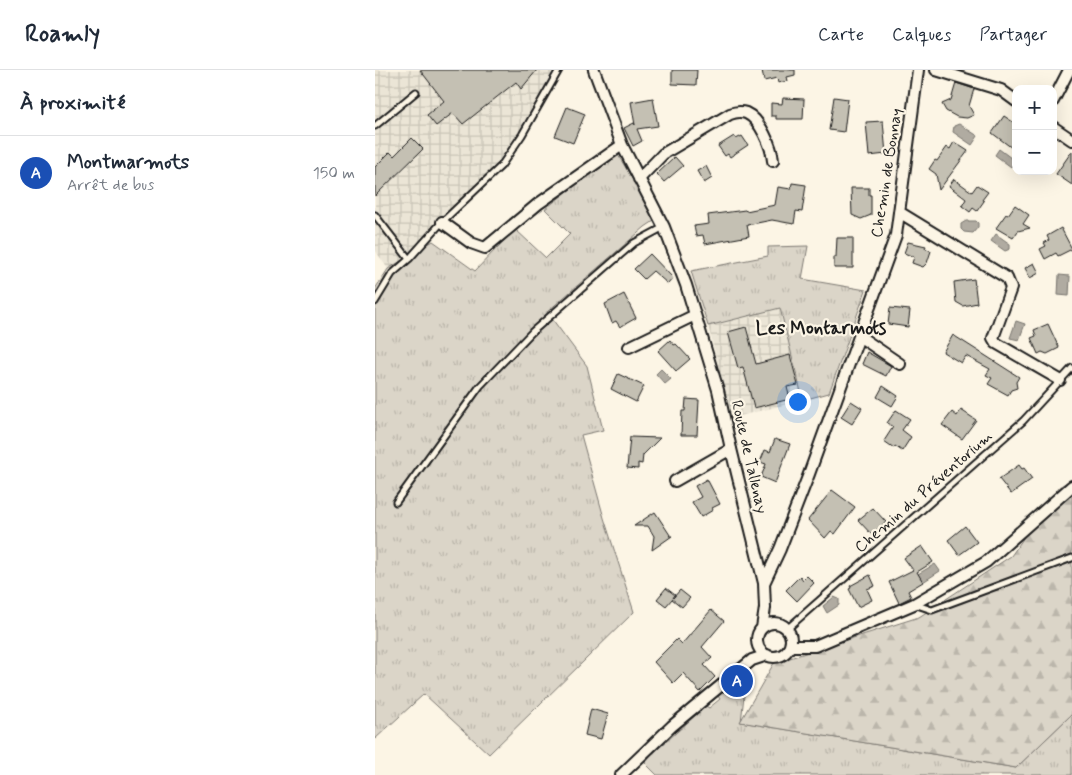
<!DOCTYPE html>
<html lang="fr">
<meta charset="utf-8">
<style>
body{margin:0;font-family:Mynerve,sans-serif;background:#f2f2f3;color:#1f2937}
.controls{position:absolute;right:15px;top:15px;display:grid;overflow:hidden;border-radius:10px;box-shadow:0 5px 20px #0002}
.controls button{width:45px;height:45px;display:grid;place-items:center;padding:0;border:0;border-bottom:1px solid #e0e1e3;background:#fff;color:#1f2937;font:25px sans-serif}
.you{position:absolute;left:422px;top:331px;width:18px;height:18px;margin:-12px;border:4px solid #fff;border-radius:50%;background:#1a73e8;box-shadow:0 0 0 8px #1a73e833}
.badge{display:grid;place-items:center;width:32px;height:32px;border-radius:50%;background:#2563eb;color:#fff;font-size:16px;font-weight:700}
.pin{position:absolute;translate:-50% -50%;border:2px solid #fff;box-shadow:0 1px 5px #0006}
.list{margin:0;padding:0;list-style:none}
h2{display:flex;justify-content:space-between;align-items:center;height:65px;margin:0;padding:0 20px;font-size:21px}
h2 small{font-size:16px;font-weight:400;color:#747a83}
.list li{display:grid;grid-template-columns:32px 1fr auto;gap:15px;align-items:center;box-sizing:border-box;height:75px;padding:0 20px;border-top:1px solid #e0e1e3}
.list b{display:block;font-size:19px;white-space:nowrap}
.list p{margin:0;font-size:16px;white-space:nowrap;color:#747a83}
.list em{font-size:16px;font-style:normal;color:#747a83}
.map{position:relative;flex:none;width:697px;height:705px;overflow:hidden}
header{display:flex;align-items:center;gap:30px;box-sizing:border-box;height:70px;padding:0 25px;background:#fff;border-bottom:1px solid #e0e1e3}
header strong{font-size:24px}
nav{display:flex;gap:28px;margin-inline-start:auto;font-size:18px}
main{display:flex}
aside{flex:1;background:#fff}
.map>svg:first-child{display:block}
.industrial{fill:url(#industrial-grid)}
.grass{fill:url(#grass-tufts);stroke:#7c7872}
.forest{fill:url(#forest-firs);stroke:#7c7872}
.water{fill:#b0aba1;stroke:#75726c}
.building{fill:#c4c0b3;stroke:#1c1c1c}
.lines{fill:none;stroke-linecap:round;stroke-linejoin:round}
.lane-casing{stroke:#1c1c1c;stroke-width:9}
.street-casing{stroke:#1c1c1c;stroke-width:14}
.lane{stroke:#fcf5e5;stroke-width:5}
.street{stroke:#fcf5e5;stroke-width:10}
.labels{text-anchor:middle;dominant-baseline:central;stroke-width:4.5;stroke-linejoin:round;paint-order:stroke}
.street-label{font-size:16px;fill:#1c1c1c;stroke:#fcf5e5}
.quarter-label{font-size:19px;font-weight:bold;fill:#1c1c1c;stroke:#fcf5e5}
</style>
<header>
<strong>Roamly</strong>
<nav><a>Carte</a><a>Calques</a><a>Partager</a></nav>
</header>
<main>
<aside>
<h2>À proximité<small></small></h2>
<ul class="list">
<li><span class="badge" style="background:#1a4fb4">A</span><div><b>Montmarmots</b><p>Arrêt de bus</p></div><em>150 m</em></li>
</ul>
</aside>
<div class="map">
<svg width="697" height="705" viewBox="0 0 697 705">
<defs>
<pattern id="industrial-grid" width="8" height="8" patternUnits="userSpaceOnUse" patternTransform="scale(1.25)"><rect width="8" height="8" fill="#ebe5d6"/><path d="M0 4h8M4 0v8" fill="none" stroke="#c9c4b7"/></pattern>
<pattern id="grass-tufts" width="24" height="20" patternUnits="userSpaceOnUse" patternTransform="scale(1.25)"><rect width="24" height="20" fill="#dbd5c8"/><path d="M3 7l-1-3M5 7V3M7 7l1-3M15 17l-1-3M17 17v-4M19 17l1-3" fill="none" stroke="#bbb6ab"/></pattern>
<pattern id="forest-firs" width="22" height="20" patternUnits="userSpaceOnUse" patternTransform="scale(1.25)"><rect width="22" height="20" fill="#dbd5c8"/><path d="M5 1l3.5 6h-7zM16 11l3.5 6h-7z" fill="#bbb6ab"/></pattern>
</defs>
<rect width="100%" height="100%" fill="#fcf5e5"/>
<filter id="ink" filterUnits="userSpaceOnUse"><feTurbulence type="fractalNoise" baseFrequency=".02" numOctaves="2"/><feDisplacementMap in="SourceGraphic" scale="10" xChannelSelector="R" yChannelSelector="G"/><feConvolveMatrix kernelMatrix="1 2 1 2 8 2 1 2 1" color-interpolation-filters="sRGB"/></filter>
<g filter="url(#ink)">
<path class="industrial" d="M0,0H179L148,57L122,97L26,191L13,199L0,180Z
M405,237L428,330L357,348L333,256Z"/>
<path class="grass" d="M243,85L282,149L270,157L172,242L212,296L228,360L206,365L229,448L259,542L114,684L49,624L0,669V219L13,199L58,171L100,201L140,159L171,188L195,164L170,139L211,107Z
M433,176L427,209L491,220L454,323L428,330L405,238L333,256L316,201L393,186V177Z
M362,609L370,617L366,652L641,698L697,644V705H282L270,693L275,686L331,636L334,638L345,629L343,626Z"/>
<path class="forest" d="M697,409V644L641,698L365,652L399,593L544,547L636,486L684,417Z"/>
<path class="water" d="M584,54L603,66L597,75L578,62L579,56Z
M624,79L640,91L636,97L620,85Z
M591,151H601L603,153V157L598,163L589,162L586,159V154Z
M621,164L635,174V179L630,181L616,171Z
M684,205L695,206L694,226L683,225Z
M641,251L650,254L644,270L635,268Z
M286,299L296,309L290,314L281,304Z
M560,494L565,501L548,512L543,504Z
M459,527L464,529V535L452,543L448,536Z"/>
<path class="building" d="M45,0H162L146,19L141,12L88,54L78,43L61,56L52,45L69,31Z
M297,0H322L321,15L297,14Z
M387,0H420V5L412,7L413,11L403,13L402,8L389,11Z
M581,13L599,19L594,36L599,45L592,48L582,47L571,41L567,34L576,30Z
M459,27L473,29L469,62L454,60Z
M278,28L283,56L262,59L267,71L258,76L249,58L259,53L260,55L256,32Z
M408,28L429,29L428,49H401V46H396V33L407,34Z
M192,37L210,44L198,73L180,66Z
M629,46L641,54V81L617,63Z
M508,51L511,84L494,86L491,52Z
M359,66L361,69L367,66L373,75L355,87L353,84L350,86L343,76Z
M37,68L48,79L0,126V97L15,82L19,86Z
M579,72L593,81L564,120L561,104L554,99L560,90L562,91L572,77L575,79Z
M697,81V115L681,104Z
M300,87L308,96L289,112L282,104Z
M331,96L337,108L329,113L322,101Z
M579,109L597,122L602,115L613,122L607,130L609,131L602,141L598,138L595,142L587,136L591,129L574,116Z
M417,113L431,115L427,142L421,141L419,154L397,150L372,155L374,166L330,174L328,165L321,166L319,156L334,154L333,145L370,140L371,141L400,135L403,117L416,119Z
M476,118H494V125H496V145L486,149L477,145Z
M640,135L654,145L648,154L655,158L643,161L638,168L621,158L631,144L633,145Z
M686,158L697,179L683,186L681,183L670,189L665,179L671,176L669,173L674,170L672,166Z
M462,168H478V198H459V187H461Z
M533,172L551,176L550,178L556,181L552,193L548,197L537,193L539,187L529,183Z
M275,184L298,208L293,214L278,201L269,209L259,199Z
M659,193L664,203L655,208L650,198Z
M599,209L602,233L588,236L581,232L579,212Z
M249,224L261,248L245,257L241,251L237,253L230,234Z
M515,238L535,240L533,257L513,254Z
M673,254L684,278L672,284L667,282L663,284L656,268L661,266L659,260Z
M371,257L381,294L415,285L423,315L412,317L415,329L379,338L368,297L363,298L353,262Z
M578,265L644,307L641,312L642,318L636,320L633,325L613,314L617,308L611,305L615,299L591,286L586,293L568,282Z
M295,270L299,275L301,274L315,289L301,301L283,281Z
M492,282L516,296L511,306L487,294Z
M243,304L269,316L261,332L236,319Z
M508,316L523,326L517,336L502,327Z
M311,329L324,330L322,365H306L307,341H310Z
M476,331L487,338L477,354L466,347Z
M521,340L535,349L527,360L536,367L527,381L520,376L519,378L509,371L518,357L512,353Z
M586,340L601,350L587,369L567,355L577,342L582,346Z
M255,367L285,368L268,385L267,394L263,393V399L252,398Z
M400,369L415,374L400,413L386,407L391,394L385,392L390,380L395,382Z
M644,395L647,399L649,398L657,409L636,424L624,409Z
M332,409L345,434L337,438L338,440L326,447L317,432L326,427L320,416Z
M457,420L480,437L460,464L456,461L450,468L433,450Z
M498,438L511,452L497,465L483,450Z
M280,442L295,465L294,466H297L277,480L279,466L273,456H259Z
M590,456L602,472L584,485L573,470Z
M547,476L558,492L542,502L548,512L533,521L536,527L524,533L514,512L538,500L529,488Z
M495,505L500,516L492,519L497,530L483,537L474,519L476,518L475,516Z
M425,506L428,510L432,506L439,513L422,531L411,520Z
M291,518L300,525L298,528L305,520L315,528L307,537L297,529L291,536L282,529Z
M336,540L349,551L327,577L337,588L329,595L340,607L325,622L308,603L298,613L279,592L302,569L307,574Z
M216,639L233,644L226,669L210,665Z"/>
<g class="lines">
<g class="lane-casing">
<path id="lane" d="M0,56L41,22
M0,145L34,189
M0,232L17,204L34,189L67,152L126,96L147,65L184,0
M21,432L105,316L157,262L259,173L289,157
M539,534L557,540L697,488
M412,559L648,351L697,298"/>
</g>
<g class="street-casing">
<path id="street" d="M219,0L247,75L289,157L311,215L343,320L356,379L389,513L390,538L387,558
M561,0L626,20L641,31
M678,31L694,0
M678,57L697,70
M264,109L288,84L355,44C360,42 365,41 371,43C385,49 397,77 398,91
M524,142L632,208L636,218L618,268L621,273L685,310
M67,152L96,173L110,178L163,134L247,75
M484,266L525,294
M254,277L320,245
M300,411L356,379
M389,513L405,479L434,404L521,165L543,0
M382 570a17 17 0 1 1 34 0a17 17 0 1 1-34 0Z
M415,576H440L539,534L611,492L697,416
M246,705L297,656L332,627L377,590L392,585"/>
</g>
<use href="#lane" class="lane"/>
<use href="#street" class="street"/>
</g>
</g>
<g class="labels">
<g class="street-label">
<text transform="translate(512 103) rotate(-81)">Chemin de Bonnay</text>
<text transform="translate(374 387) rotate(77)">Route de Tallenay</text>
<text transform="translate(549 422) rotate(-41)">Chemin du Préventorium</text>
</g>
<g class="quarter-label">
<text x="446" y="258">Les Montarmots</text>
</g>
</g>
</svg>
<div class="controls">
<button>+</button>
<button>−</button>
</div>
<div class="you"></div>
<div class="pin badge" style="left:362px;top:611px;background:#1a4fb4">A</div>
</div>
</main>
